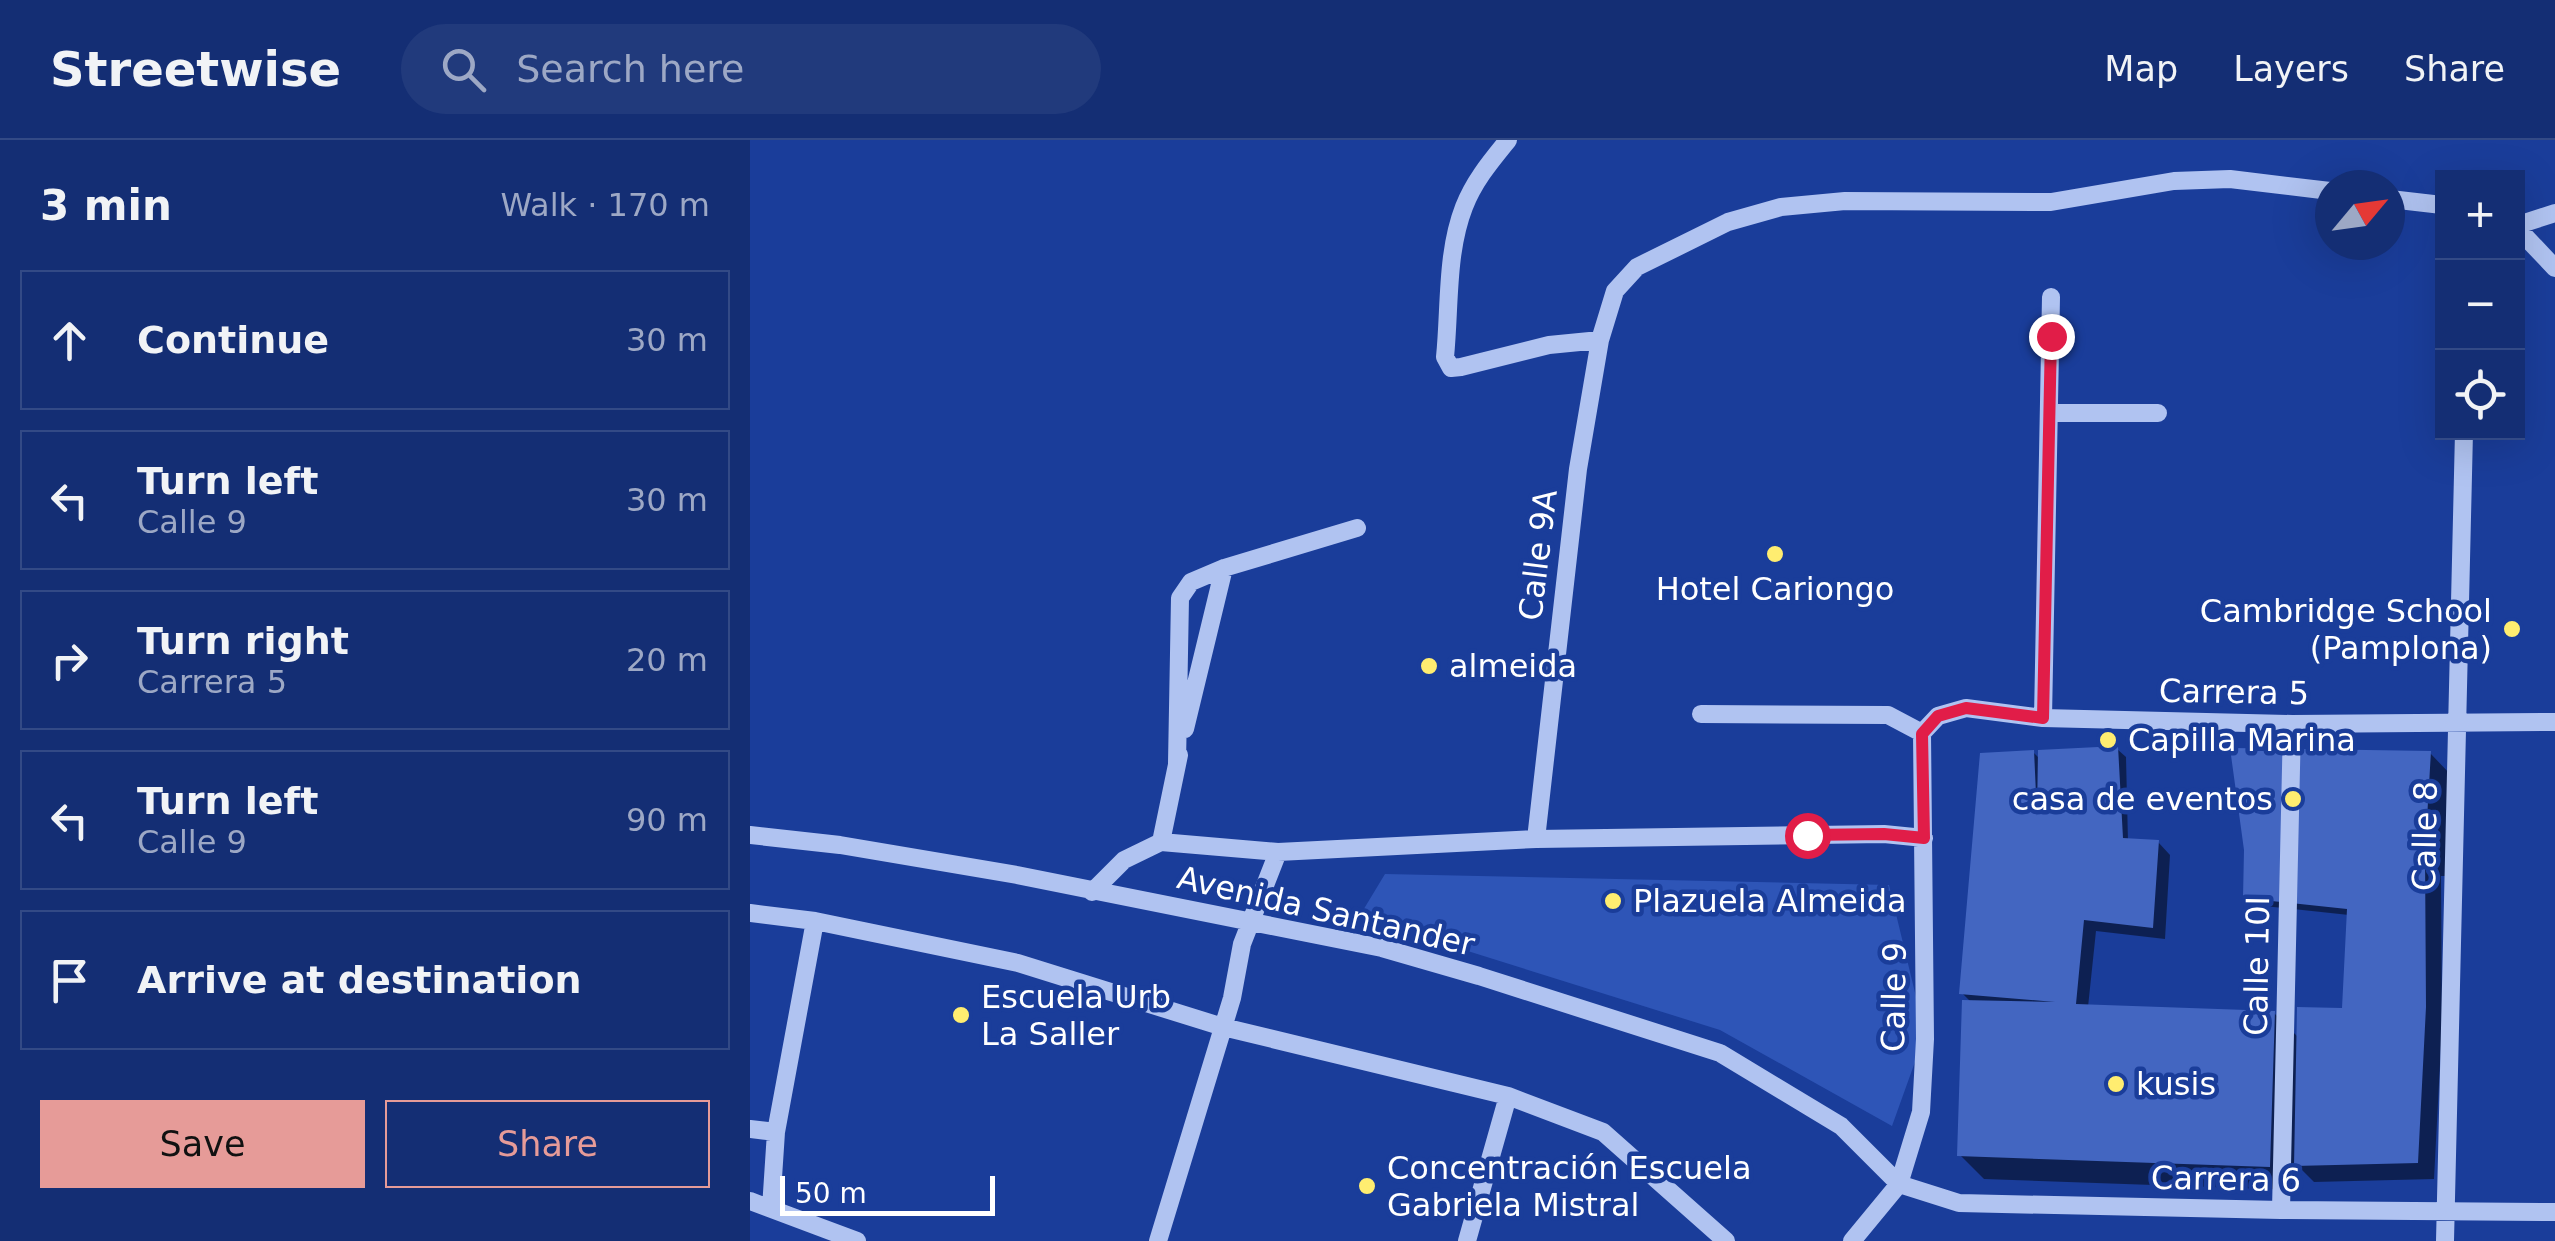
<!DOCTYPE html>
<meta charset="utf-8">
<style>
body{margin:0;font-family:"DejaVu Sans",sans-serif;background:#213a7c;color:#f1f3f6}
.controls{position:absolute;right:30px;top:30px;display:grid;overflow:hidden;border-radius:0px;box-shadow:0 10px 40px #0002}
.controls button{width:90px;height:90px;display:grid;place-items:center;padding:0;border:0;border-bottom:2px solid #334a86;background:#142e74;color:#f1f3f6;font:50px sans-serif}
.compass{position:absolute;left:1565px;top:30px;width:90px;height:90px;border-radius:50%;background:#142e74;box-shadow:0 10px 40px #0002;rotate:61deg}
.scale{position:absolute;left:30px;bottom:25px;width:215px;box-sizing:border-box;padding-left:10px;border:5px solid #fff;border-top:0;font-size:28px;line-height:35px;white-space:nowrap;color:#fff;-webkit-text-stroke:8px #1a3d9a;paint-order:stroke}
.stop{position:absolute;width:30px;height:30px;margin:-22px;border:8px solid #e11d48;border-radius:50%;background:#fff}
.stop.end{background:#e11d48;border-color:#fff;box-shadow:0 2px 10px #0008}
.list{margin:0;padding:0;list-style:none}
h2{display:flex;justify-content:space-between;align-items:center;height:130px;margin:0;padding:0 40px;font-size:42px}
h2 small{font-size:32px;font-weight:400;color:#9da8c5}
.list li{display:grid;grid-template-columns:65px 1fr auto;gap:30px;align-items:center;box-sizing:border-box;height:140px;margin:0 20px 20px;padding:0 20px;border:2px solid #334a86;border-radius:0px}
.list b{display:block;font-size:38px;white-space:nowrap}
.list p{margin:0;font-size:32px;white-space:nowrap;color:#9da8c5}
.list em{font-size:32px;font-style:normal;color:#9da8c5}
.actions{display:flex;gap:20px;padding:30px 40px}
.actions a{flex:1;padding:22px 0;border:2px solid #e69b98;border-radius:0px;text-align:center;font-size:35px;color:#e69b98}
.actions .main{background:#e69b98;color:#111}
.icon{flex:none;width:55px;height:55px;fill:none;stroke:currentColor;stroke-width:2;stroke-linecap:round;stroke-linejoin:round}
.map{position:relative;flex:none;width:1805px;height:1101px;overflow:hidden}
header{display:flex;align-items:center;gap:60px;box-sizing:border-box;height:140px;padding:0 50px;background:#142e74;border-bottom:2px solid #334a86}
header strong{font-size:48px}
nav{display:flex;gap:55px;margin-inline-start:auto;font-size:35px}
.search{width:700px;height:90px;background:#213a7c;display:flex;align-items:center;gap:25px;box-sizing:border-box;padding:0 35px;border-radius:55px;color:#9da8c5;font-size:38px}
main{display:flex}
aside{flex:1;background:#142e74}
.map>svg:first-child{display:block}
.green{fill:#2e55b7}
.shadow{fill:#0007}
.building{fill:#4366c1}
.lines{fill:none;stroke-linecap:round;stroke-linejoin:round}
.minor{stroke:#b0c3f1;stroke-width:18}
.route{stroke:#e11d48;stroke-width:12}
.poi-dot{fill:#ffed70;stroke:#1a3d9a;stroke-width:4}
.labels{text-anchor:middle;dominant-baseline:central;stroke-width:9;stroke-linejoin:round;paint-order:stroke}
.street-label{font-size:32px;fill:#fff;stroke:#1a3d9a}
.poi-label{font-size:32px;fill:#fff;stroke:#1a3d9a;text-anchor:start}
</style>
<header>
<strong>Streetwise</strong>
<div class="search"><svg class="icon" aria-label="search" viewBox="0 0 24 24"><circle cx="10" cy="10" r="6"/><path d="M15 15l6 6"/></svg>Search here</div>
<nav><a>Map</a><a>Layers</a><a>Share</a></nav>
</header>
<main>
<aside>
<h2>3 min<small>Walk · 170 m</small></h2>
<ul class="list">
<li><svg class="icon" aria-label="ahead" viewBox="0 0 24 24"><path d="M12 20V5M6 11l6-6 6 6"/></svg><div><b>Continue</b></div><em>30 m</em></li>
<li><svg class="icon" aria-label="left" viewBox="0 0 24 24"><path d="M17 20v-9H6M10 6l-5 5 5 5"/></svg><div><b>Turn left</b><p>Calle 9</p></div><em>30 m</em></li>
<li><svg class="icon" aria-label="right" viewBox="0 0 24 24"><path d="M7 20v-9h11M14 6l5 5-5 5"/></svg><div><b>Turn right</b><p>Carrera 5</p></div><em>20 m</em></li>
<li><svg class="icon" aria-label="left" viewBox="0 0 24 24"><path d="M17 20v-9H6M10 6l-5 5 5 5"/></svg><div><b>Turn left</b><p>Calle 9</p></div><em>90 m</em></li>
<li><svg class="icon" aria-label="arrive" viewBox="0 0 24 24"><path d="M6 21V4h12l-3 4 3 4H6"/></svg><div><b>Arrive at destination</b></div></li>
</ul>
<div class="actions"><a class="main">Save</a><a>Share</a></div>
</aside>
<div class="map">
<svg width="1805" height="1101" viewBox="0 0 1805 1101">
<rect width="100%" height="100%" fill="#1a3d9a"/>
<path class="green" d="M635,734L1139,745L1175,894L1142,986L970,890L609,777Z"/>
<path class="shadow" d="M1367,609L1376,617L1378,701L1408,702L1420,715L1415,799L1346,791L1338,867L1524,873L1549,898L1595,871L1599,775L1504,765L1496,757L1680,613L1703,637L1698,736H1691L1692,886L1684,1039L1564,1042L1544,1022L1543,1050L1234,1039L1210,1015L1221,862L1212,853L1283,612L1290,619Z"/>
<path class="building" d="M1368,606L1373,698L1409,700L1403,788L1334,780L1326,864L1525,871L1520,1027L1207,1016L1212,860L1305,862L1209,854L1230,613L1284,610L1287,676L1288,610Z
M1480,608L1681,611L1675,713L1676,867L1668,1023L1544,1026L1547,867L1592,868L1597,769L1493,758L1494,710Z"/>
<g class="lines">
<path class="minor" d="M758,0C741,21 724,41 714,67C696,113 700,168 695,217L701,228L711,227L799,205L850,200
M1640,59L1692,65
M1768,85L1805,73
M1768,89L1805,128
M1299,273H1408
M951,574L1138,575L1172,593
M1293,578L1301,157
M435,589L474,428
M1172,593L1188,576L1216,568L1293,578L1542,584L1805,582
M427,623L430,458L441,442L474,428L607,388
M0,695L90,705L267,735L632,808L729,836L970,913L1091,986L1149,1044L1209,1063L1531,1070L1805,1072
M786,699L828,329L850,200L865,151L887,127L978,82L1031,67L1095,61L1301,62L1424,41L1480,39L1580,51
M411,702L429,615
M342,752L374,720L411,702L528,712L786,699L1134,694L1174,698
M0,773L65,781L268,823L473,887L758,956L853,992L976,1101
M0,989L26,992
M0,1061L107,1101
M21,1068L26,992L65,781
M1531,1070L1542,584
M408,1101L482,858L492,804L528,712
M717,1101L758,956
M1102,1101L1149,1044L1171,972L1175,899L1172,593
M1695,1101L1714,292"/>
</g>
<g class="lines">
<path class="route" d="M1057,695L1134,694L1174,698L1172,594L1188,576L1216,568L1293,578L1301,196"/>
</g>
<g class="poi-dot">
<circle cx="1025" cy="414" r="10"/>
<circle cx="1762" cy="489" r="10"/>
<circle cx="679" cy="526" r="10"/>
<circle cx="1358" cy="600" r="10"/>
<circle cx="1543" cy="659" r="10"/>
<circle cx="863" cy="761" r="10"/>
<circle cx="211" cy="875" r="10"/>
<circle cx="1366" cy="944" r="10"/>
<circle cx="617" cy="1046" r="10"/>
</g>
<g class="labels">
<g class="street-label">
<text transform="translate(788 415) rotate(-83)">Calle 9A</text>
<text transform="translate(1484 552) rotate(1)">Carrera 5</text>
<text transform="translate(1675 696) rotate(-89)">Calle 8</text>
<text transform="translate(576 771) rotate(13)">Avenida Santander</text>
<text transform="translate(1507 826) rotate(-89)">Calle 10I</text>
<text transform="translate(1144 857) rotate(-89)">Calle 9</text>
<text transform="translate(1476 1039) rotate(1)">Carrera 6</text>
</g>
<g class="poi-label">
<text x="1025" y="449" text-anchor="middle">Hotel Cariongo</text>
<text x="1742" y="471" text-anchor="end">Cambridge School<tspan x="1742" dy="37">(Pamplona)</tspan></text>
<text x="699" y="526">almeida</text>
<text x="1378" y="600">Capilla Marina</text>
<text x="1523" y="659" text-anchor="end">casa de eventos</text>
<text x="883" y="761">Plazuela Almeida</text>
<text x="231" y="857">Escuela Urb<tspan x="231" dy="37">La Saller</tspan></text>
<text x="1386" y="944">kusis</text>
<text x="637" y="1028">Concentración Escuela<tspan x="637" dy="37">Gabriela Mistral</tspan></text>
</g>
</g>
</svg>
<div class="controls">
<button>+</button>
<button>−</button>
<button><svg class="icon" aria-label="locate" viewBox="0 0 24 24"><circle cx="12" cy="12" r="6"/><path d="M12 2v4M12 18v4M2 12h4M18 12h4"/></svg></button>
</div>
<svg class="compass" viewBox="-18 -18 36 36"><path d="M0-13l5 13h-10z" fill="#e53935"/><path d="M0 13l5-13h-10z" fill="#9da8c5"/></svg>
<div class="scale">50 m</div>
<div class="stop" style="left:1057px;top:695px"></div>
<div class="stop end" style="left:1301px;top:196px"></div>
</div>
</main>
